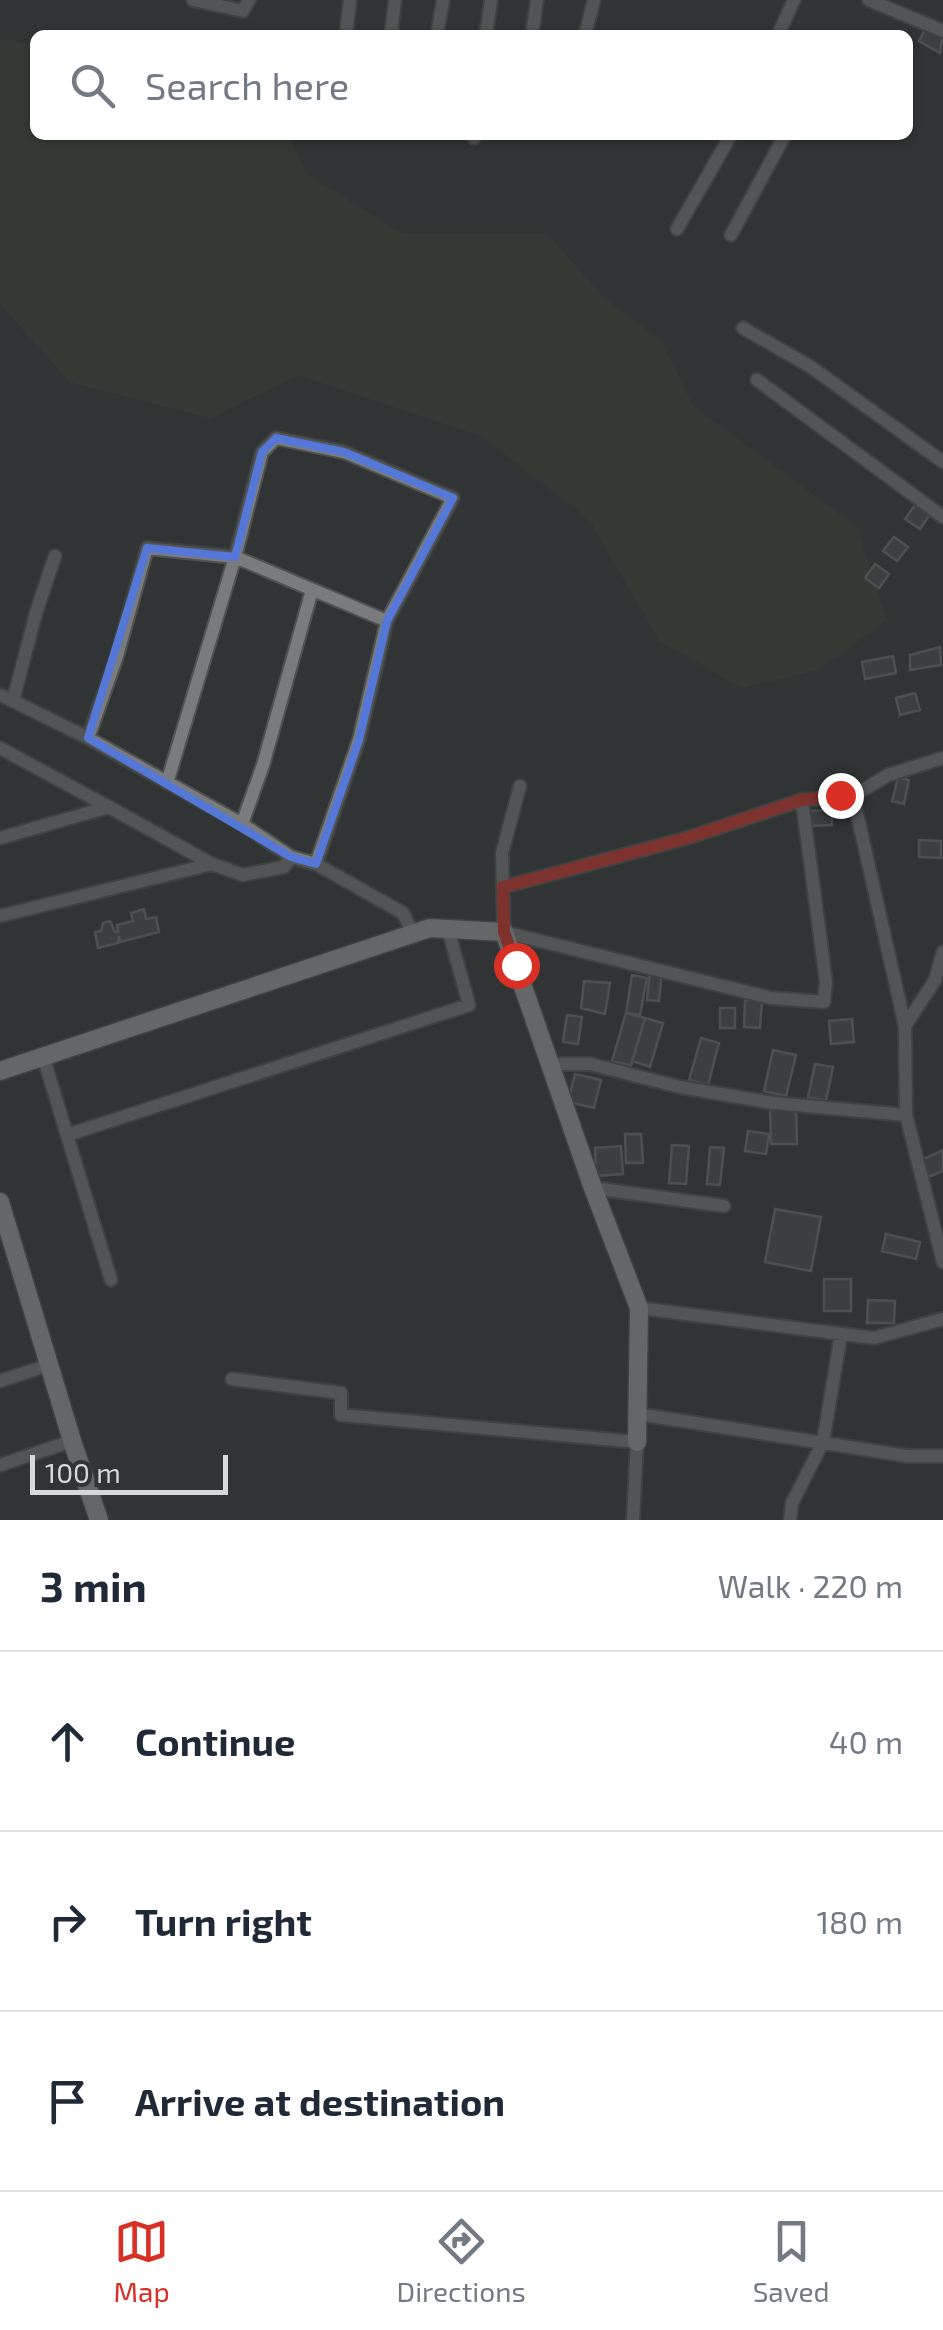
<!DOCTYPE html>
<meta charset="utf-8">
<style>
body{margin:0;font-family:"Exo 2",sans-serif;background:#f2f2f3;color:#1f2937}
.scale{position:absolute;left:30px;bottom:25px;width:198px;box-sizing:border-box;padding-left:10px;border:5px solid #d7d9d9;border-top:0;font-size:28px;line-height:35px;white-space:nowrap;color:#d7d9d9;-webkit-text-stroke:8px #313434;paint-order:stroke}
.stop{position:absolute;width:30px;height:30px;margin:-22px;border:8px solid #d93025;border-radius:50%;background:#fff}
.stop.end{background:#d93025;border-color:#fff;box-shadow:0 2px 10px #0008}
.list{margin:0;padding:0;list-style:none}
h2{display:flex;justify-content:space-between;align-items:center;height:130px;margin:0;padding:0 40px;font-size:42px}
h2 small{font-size:32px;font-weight:400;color:#747a83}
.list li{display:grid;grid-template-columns:65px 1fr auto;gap:30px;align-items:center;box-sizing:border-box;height:180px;padding:0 40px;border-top:2px solid #e0e1e3}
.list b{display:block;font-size:38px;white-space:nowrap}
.list em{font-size:32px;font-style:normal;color:#747a83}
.icon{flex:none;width:55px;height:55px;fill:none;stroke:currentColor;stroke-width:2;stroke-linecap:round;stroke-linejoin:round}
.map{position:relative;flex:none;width:943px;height:1520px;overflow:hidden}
.search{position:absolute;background:#fff;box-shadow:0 2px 8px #0004;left:30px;right:30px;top:30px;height:110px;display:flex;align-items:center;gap:25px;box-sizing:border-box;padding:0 35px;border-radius:15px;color:#747a83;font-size:38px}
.sheet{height:670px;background:#fff}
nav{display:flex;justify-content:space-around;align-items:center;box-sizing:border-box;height:140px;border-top:2px solid #e0e1e3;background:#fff;font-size:28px;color:#747a83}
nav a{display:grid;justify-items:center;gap:5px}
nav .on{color:#d93025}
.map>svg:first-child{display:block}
.green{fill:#384131}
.building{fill:#4a4d4c;stroke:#6e716f;stroke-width:2.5}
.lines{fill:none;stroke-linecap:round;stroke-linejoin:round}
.street-casing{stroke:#4f5252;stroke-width:16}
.secondary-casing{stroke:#4f5252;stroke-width:21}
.street{stroke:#7a7b7c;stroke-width:12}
.secondary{stroke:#a2a4a5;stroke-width:18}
.route{stroke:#d93025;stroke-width:12}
.marked{fill:none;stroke:#5578d8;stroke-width:8;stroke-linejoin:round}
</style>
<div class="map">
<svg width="943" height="1520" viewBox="0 0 943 1520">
<rect width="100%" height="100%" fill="#313434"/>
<path class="green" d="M0,39L35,46V135H288L306,174L403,234H547L603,297L663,343L693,406L857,527L887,620L817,670L741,688L659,640L589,519L481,436L298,375L210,418L70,382L0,304Z"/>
<path class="building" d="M927,26L943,35L940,53L919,41Z
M916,504L930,514L920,529L905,519Z
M894,537L908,547L897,561L883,551Z
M875,564L889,574L879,588L865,578Z
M940,647L941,665L910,670V655Z
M893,656L896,673L865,679L862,662Z
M915,693L920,710L900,715L896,698Z
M898,778L909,780L904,804L892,801Z
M832,810V825L810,826L809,811Z
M919,840L941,841V858L919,857Z
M144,909L146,919L156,917L159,932L120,942L119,936L118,943L98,948L95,932L101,931L103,923L110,921L115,932H118L117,925L133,921L131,913Z
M650,971L662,972L659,1001L647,1000Z
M632,975L647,978L640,1015L626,1013Z
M584,981L610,983L605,1014L581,1008Z
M745,1000L762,1001L760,1028L744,1027Z
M720,1008H735V1028H720Z
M626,1013L645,1018L631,1066L612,1061Z
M567,1015L582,1017L578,1044L563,1042Z
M645,1018L663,1023L650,1067L632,1061Z
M852,1019L854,1042L831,1044L829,1021Z
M701,1038L719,1043L708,1085L689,1080Z
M773,1050L796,1055L786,1096L764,1091Z
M815,1064L833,1067L826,1101L808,1097Z
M575,1074L601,1080L594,1108L568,1102Z
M770,1110H796L797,1144H771Z
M748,1131L769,1134L766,1154L745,1151Z
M625,1134H641L643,1163H626Z
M672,1145L689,1146L686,1184L669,1183Z
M621,1146L623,1174L596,1176L595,1148Z
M710,1147L724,1148L720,1185L707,1184Z
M943,1150V1171L929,1177L921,1160Z
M775,1209L821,1217L811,1271L765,1262Z
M886,1234L920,1242L916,1259L882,1251Z
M824,1279H851V1311H824Z
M868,1300L895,1301L894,1323H867Z"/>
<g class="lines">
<g class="street-casing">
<path id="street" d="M193,0L243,11L249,0
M869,0L943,31
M346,35L350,0
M391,35L395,0
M437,35L443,0
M486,35L491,0
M532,35L537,0
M585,35L594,0
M778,35L794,0
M474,138V135
M677,229L731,135
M731,235L785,135
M743,328L811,367L943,462
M757,380L943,517
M0,695L13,701L36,613L55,556
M13,701L88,738L242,824L291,857L316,864L403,913L413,934
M88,738L117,656L147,548L235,557L387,621
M0,748L109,807L0,838
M167,783L235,557L262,452L276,438L344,452L453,498L387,621L359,740L316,864
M520,786L502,853L504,932L771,998L824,1002L826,982L802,800
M853,796L905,1026L906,1115L943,1262
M242,824L263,765L312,590
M212,864L243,875L284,867L291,857
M503,887L687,838L802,800L853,796L888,775L943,758
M0,916L212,864L109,807
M905,1026L935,980L943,952
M43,1056L111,1280
M550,1064H590L680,1087L773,1103L906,1115
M67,1135L469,1005L448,929
M593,1188L724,1206
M639,1308L874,1338L943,1319
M232,1379L341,1393V1415L637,1442L633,1520
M0,1381L49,1365
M638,1414L907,1456H943
M0,1465L72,1441
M790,1520L792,1503L823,1442L841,1335"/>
</g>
<g class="secondary-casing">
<path id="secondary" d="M0,1071L430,928L504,932L593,1188L639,1308L637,1442
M0,1202L73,1444L99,1520"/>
</g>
<use href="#street" class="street"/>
<use href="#secondary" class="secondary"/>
</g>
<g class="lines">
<path class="route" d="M516,965L504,932L503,887L687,838L802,800L840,795"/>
</g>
<path d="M0 0H943V1520H0ZM276,438L344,452L453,498L387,621L359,740L316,864L291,857L88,738L147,548L235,557L262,452Z" fill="#313434" fill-opacity=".55" fill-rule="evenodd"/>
<path class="marked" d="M276,438L344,452L453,498L387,621L359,740L316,864L291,857L88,738L147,548L235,557L262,452Z"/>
</svg>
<div class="scale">100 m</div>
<div class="stop" style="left:516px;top:965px"></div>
<div class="stop end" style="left:840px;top:795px"></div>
<div class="search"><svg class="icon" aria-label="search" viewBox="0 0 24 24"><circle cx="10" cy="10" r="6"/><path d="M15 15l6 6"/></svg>Search here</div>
</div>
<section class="sheet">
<h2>3 min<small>Walk · 220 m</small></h2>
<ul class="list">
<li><svg class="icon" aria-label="ahead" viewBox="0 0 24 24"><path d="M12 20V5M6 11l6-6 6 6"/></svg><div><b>Continue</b></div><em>40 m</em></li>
<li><svg class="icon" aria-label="right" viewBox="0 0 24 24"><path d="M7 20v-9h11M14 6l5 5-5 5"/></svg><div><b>Turn right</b></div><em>180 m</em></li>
<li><svg class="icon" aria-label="arrive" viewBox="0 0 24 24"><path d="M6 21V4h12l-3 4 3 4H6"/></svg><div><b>Arrive at destination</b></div></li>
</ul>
</section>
<nav>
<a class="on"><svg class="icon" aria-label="map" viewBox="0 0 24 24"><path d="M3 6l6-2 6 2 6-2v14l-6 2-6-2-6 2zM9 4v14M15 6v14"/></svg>Map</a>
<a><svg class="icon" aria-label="directions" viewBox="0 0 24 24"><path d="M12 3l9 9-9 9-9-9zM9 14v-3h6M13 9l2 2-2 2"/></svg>Directions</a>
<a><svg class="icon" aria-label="saved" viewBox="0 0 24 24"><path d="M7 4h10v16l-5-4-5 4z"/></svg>Saved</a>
</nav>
